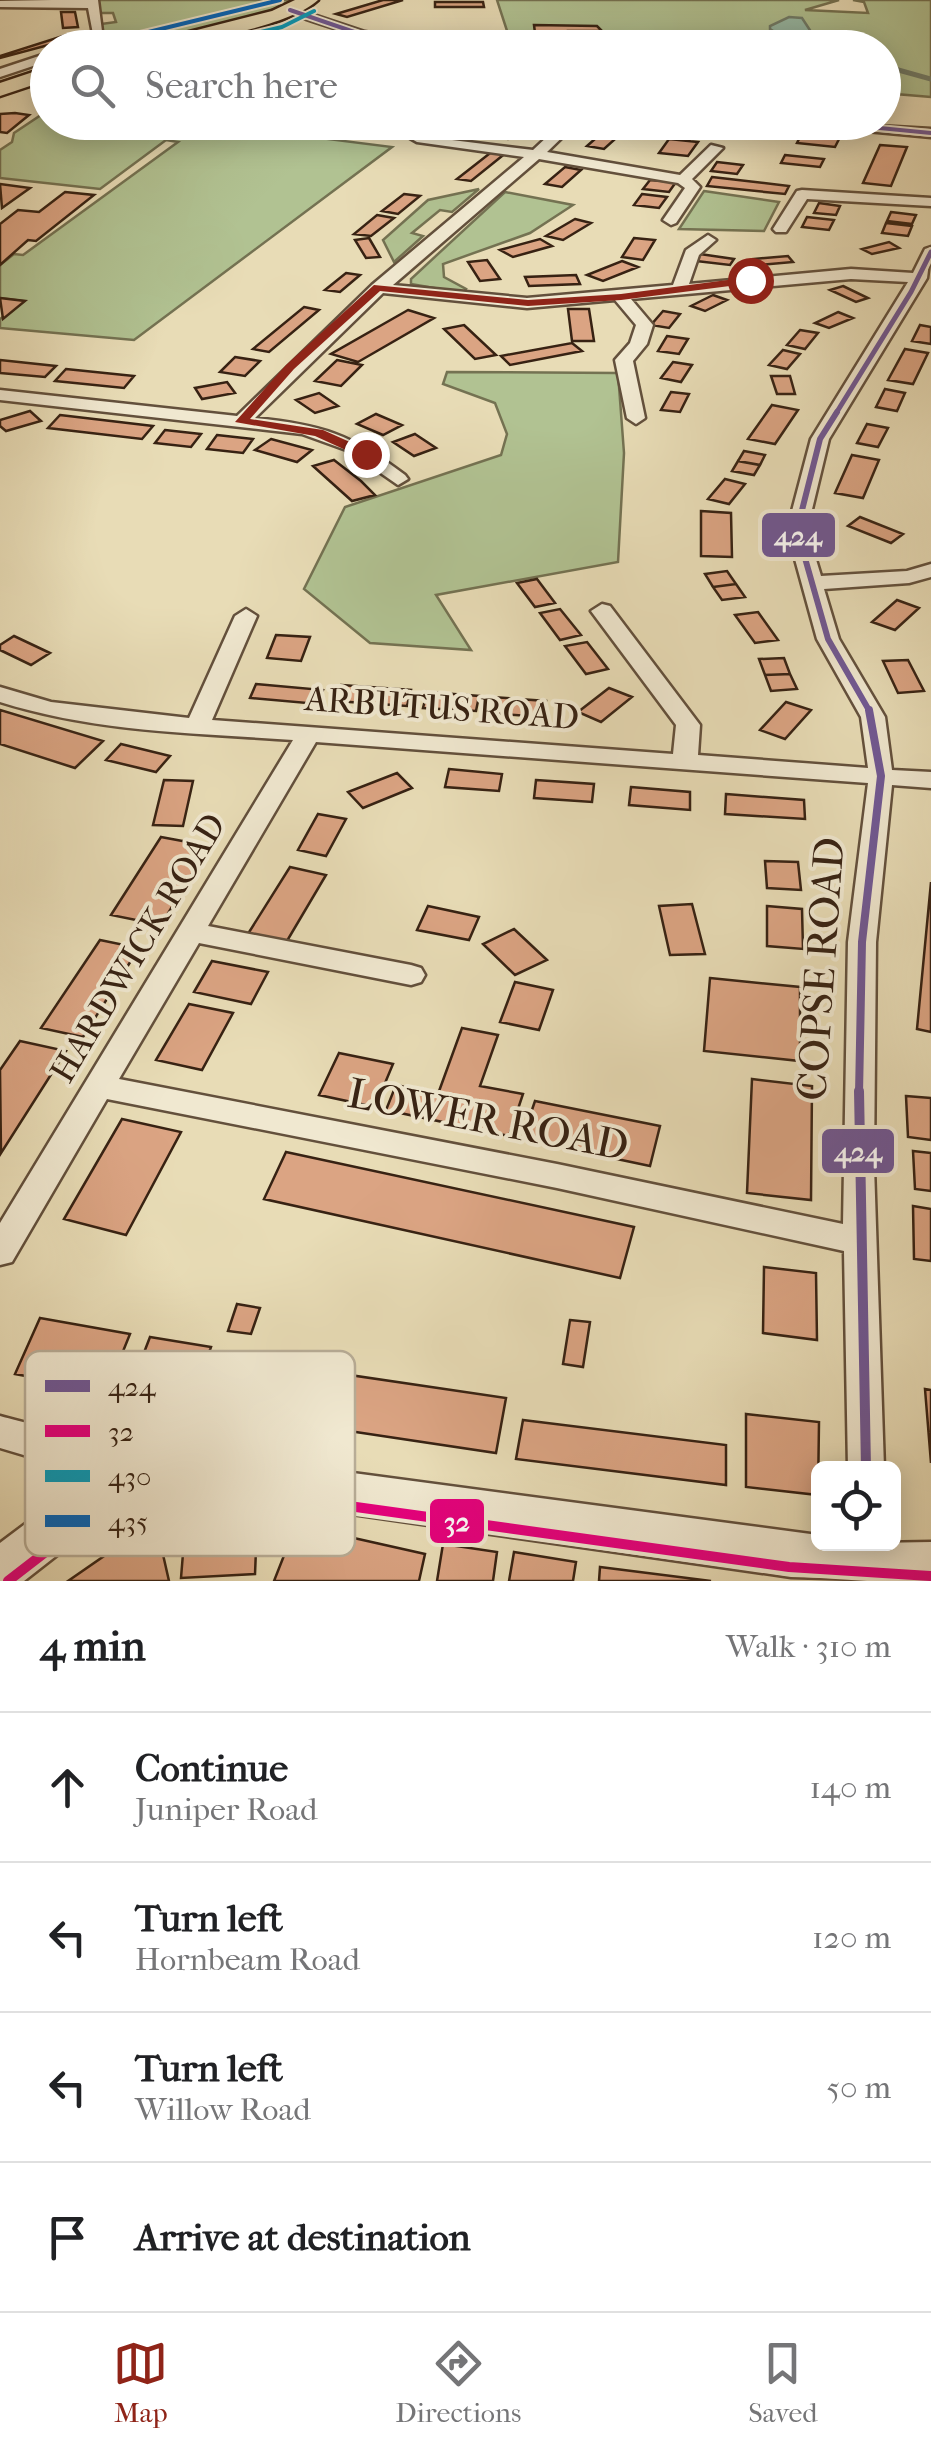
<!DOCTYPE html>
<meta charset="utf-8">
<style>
body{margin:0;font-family:"IM FELL French Canon",serif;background:#f6f6f6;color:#202124}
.controls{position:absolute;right:30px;bottom:30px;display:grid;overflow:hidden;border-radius:15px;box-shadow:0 5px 25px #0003}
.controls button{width:90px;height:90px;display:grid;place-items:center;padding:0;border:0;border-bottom:2px solid #e0e0e0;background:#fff;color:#202124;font:50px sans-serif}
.stop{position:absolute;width:30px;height:30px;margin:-22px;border:8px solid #8f2418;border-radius:50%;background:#fff}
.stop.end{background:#8f2418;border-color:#fff;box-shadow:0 2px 10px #0008}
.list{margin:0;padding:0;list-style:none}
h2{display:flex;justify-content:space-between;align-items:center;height:130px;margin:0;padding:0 40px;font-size:42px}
h2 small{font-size:32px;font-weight:400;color:#757577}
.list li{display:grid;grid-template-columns:65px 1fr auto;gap:30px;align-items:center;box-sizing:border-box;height:150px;padding:0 40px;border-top:2px solid #e0e0e0}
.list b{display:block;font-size:38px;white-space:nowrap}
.list p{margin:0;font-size:32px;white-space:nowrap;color:#757577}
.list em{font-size:32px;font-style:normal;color:#757577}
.icon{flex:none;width:55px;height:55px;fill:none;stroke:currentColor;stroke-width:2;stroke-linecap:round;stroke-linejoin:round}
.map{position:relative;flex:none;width:931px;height:1581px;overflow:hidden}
.search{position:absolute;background:#fff;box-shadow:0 5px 25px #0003;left:30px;right:30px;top:30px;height:110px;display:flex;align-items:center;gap:25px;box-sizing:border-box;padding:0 35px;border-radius:55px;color:#757577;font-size:38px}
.sheet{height:730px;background:#fff}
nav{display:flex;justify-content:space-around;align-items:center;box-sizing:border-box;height:140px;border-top:2px solid #e0e0e0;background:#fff;font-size:28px;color:#757577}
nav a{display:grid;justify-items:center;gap:5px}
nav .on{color:#8f2418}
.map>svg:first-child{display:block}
.green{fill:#b1c292;stroke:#747252;stroke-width:2.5}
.water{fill:#98bca8;stroke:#717e6c;stroke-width:2.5}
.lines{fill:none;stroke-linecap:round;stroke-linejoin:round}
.stream{stroke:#717e6c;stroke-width:5}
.building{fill:#dba483;stroke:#372213;stroke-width:2.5}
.minor-casing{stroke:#63503c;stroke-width:5}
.tertiary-casing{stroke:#63503c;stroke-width:5}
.primary-casing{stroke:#372213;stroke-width:5}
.minor{fill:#f0e8d0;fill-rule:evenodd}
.tertiary{fill:#f0e8d0;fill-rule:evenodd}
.primary{fill:#e8dcb6;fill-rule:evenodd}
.bus-1-far4-casing{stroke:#f0e8d0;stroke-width:8}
.bus-1-far3-casing{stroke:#f0e8d0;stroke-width:10}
.bus-1-far2-casing{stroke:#f0e8d0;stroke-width:12}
.bus-1-far1-casing{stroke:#f0e8d0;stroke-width:15}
.bus-1-casing{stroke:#f0e8d0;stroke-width:18}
.bus-2-casing{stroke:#f0e8d0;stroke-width:18}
.bus-3-casing{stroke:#f0e8d0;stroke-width:8}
.bus-4-casing{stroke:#f0e8d0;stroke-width:8}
.bus-1-far4{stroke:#705894;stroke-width:4}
.bus-1-far3{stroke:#705894;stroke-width:5}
.bus-1-far2{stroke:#705894;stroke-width:6}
.bus-1-far1{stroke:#705894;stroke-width:8}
.bus-1{stroke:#705894;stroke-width:10}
.bus-2{stroke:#e5007d;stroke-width:10}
.bus-3{stroke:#069cbb;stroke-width:4}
.bus-4{stroke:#0065bd;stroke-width:4}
.route{fill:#8f2418}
.labels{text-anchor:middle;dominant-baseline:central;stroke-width:8;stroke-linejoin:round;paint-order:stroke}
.street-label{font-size:35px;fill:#372213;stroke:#f0e8d0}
.near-street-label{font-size:42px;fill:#372213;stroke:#f0e8d0}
.key{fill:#f0e8d0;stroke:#b8ad97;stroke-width:2.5}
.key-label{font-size:28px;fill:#372213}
.line-badge{stroke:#f0e8d0;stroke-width:4}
.badge-label{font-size:28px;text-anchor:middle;font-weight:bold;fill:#fff}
</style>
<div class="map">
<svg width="931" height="1581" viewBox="0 0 931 1581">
<rect width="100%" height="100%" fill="#e8dcb6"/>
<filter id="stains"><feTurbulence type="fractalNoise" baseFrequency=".002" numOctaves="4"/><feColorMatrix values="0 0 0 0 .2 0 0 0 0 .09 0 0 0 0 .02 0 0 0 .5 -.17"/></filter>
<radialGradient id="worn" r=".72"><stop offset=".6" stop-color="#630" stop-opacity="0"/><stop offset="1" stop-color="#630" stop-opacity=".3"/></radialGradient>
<path class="green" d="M97,0H293C241,28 142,47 83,48L103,37L101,24L116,22L113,13H100Z
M497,0H839L805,10L868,13L864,2L853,0H931V97L884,93V48H493L510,40Z
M47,111L48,122L284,123L272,132L392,147L134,340L0,328V319L24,301L0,298V265L14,254L23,255L178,142L166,140L100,189L0,178V150L12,142L14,133Z
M479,189L452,212L440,210L412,233L423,236L394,262L383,240L428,200Z
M704,191L779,202L764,231L679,229Z
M505,192L573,205L530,233L443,264L444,277L466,289L463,293L411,284V279Z
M447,372L618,373L624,453L618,562L436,595L471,650L370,643L304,589L345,507L501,455L507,434L495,403L443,384Z"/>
<path class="water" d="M789,17L802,18L821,47H798L770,29V26Z"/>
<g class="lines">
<path class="stream" d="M884,66L931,79"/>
</g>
<path class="building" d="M383,0H403L347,17L336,14Z
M435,2H483L484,7H435Z
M61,12H75L78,27L63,28Z
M534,25L597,26L602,31H568L569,42L605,45L535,48V39H552L551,33H535Z
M69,34L78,37L0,58V56Z
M342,34L356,39L324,48L249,46L272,40L301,44Z
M260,35L274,39L241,48L226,43Z
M0,114L15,113L29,115L7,133L0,132Z
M354,122H411L399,132L349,126Z
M432,122H442L470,127L461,133L425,128Z
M614,122H634L604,149L587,146Z
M680,122H700L690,139L670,137Z
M501,124L523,127L508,139L486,136Z
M728,124L787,130L784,136L725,130Z
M801,135L839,139L835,147L797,143Z
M669,139L698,142L688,156L659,153Z
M880,145L907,147L891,186L863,183Z
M494,150L507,152L471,181L457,179Z
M785,155L824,159L820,167L781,163Z
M717,162L743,165L737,174L711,171Z
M565,167L581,170L562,187L545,184Z
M712,177L789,186L785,194L707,186Z
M650,180L676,182L669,192L643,189Z
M0,184L30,188L2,208Z
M65,192L94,195L36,241L28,240L0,265V224L18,210L39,212Z
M404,194L420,196L398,214L382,211Z
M642,194L667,197L659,208L634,205Z
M819,203L840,206L836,215L814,213Z
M891,212L916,215L912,224L887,221Z
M377,215L394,218L371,236L354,234Z
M807,217L834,220L829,230L802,227Z
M575,219L591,223L563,240L546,236Z
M886,223L912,226L908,236L882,233Z
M369,238L380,257L366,258L355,240Z
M634,238L655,240L643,260L622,257Z
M540,239L552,246L513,257L500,250Z
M889,242L899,248L872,254L862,249Z
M700,254L734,259L730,265L696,261Z
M788,256L793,262L760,265L754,259Z
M487,260L500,279L480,281L468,262Z
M622,261L638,267L603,281L587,275Z
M346,273L360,275L340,292L325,290Z
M576,275L580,284L529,286L525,277Z
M843,286L868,298L856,302L830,290Z
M713,295L727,300L705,311L691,306Z
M0,298L25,301L3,319Z
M304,307L319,310L269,352L253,349Z
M568,309H589L594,341H572Z
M408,310L434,318L358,362L331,354Z
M663,311L680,314L669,328L651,325Z
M838,312L853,318L829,328L815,323Z
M464,325L496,355L475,359L444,329Z
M920,325L931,327V344L912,341Z
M800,330L818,333L805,349L787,345Z
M667,336L688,339L679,354L658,351Z
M572,343L582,351L510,365L501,356Z
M905,349L928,353L913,384L888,380Z
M783,350L800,354L787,369L769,365Z
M235,357L260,361L245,376L220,372Z
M0,360L56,366L45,377L0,373Z
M337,360L362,365L341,386L315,381Z
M673,362L692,365L681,382L661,378Z
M66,369L134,376L124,388L55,381Z
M771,376H790L795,394H777Z
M227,382L235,393L202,399L195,388Z
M885,389L905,393L897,411L876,407Z
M671,392L689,394L680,412L661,410Z
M319,393L338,406L315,413L296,400Z
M772,405L798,410L775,444L748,439Z
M30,411L41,421L6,431L0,426V420Z
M376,414L402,425L383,435L357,424Z
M60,415L153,426L142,439L48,428Z
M867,424L888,428L878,447L857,443Z
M165,430L201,434L191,447L155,443Z
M415,434L436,448L414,456L393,442Z
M217,435L253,439L243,453L207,449Z
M271,439L312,450L297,462L255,450Z
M744,451L765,455L760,465L738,461Z
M852,455L879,460L863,498L835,493Z
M334,460L361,481L375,495L352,501L313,466Z
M738,461L760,465L754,475L732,471Z
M725,479L745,484L729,504L708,499Z
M701,511L731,513L732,557L701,556Z
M860,517L903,534L891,543L848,526Z
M727,571L736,584L713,587L705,574Z
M537,579L555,603L535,607L517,583Z
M736,584L745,597L722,600L713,587Z
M897,600L919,608L895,630L872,622Z
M560,609L581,635L560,640L540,613Z
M758,612L778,640L755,643L735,615Z
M276,635L310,637L301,661L267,658Z
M14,636L50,653L31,665L0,650V645Z
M587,642L608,669L586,674L565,646Z
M784,658L790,674L765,675L759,659Z
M908,660L924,691L898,693L883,661Z
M790,674L797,689L771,691L765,675Z
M256,684L323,690L318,704L250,698Z
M341,685L411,690L407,706L336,701Z
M609,688L632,697L601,722L578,712Z
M427,692L479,696L476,711L423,708Z
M492,697L546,701L543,717L489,713Z
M786,702L811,710L785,739L760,730Z
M0,710L103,741L75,768L0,744Z
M121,744L170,756L156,772L106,760Z
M449,769L502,774L499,791L445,787Z
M397,773L412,788L363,808L348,792Z
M164,780L193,781L183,826L153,825Z
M536,780L594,784L592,802L534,798Z
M631,787L690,792V810L629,805Z
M726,794L804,800L805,819L725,814Z
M318,814L346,819L326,856L298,850Z
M161,837L209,846L161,925L111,915Z
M765,861L798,862L801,890L767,888Z
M290,867L326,875L284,946L246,937Z
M931,882V1032L917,1029Z
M692,904L705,954L670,955L659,906Z
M428,906L479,917L469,940L417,930Z
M767,906L802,909L803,949L767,946Z
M514,929L547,960L515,975L483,944Z
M100,940L139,948L83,1037L41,1028Z
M212,961L268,972L251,1004L194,992Z
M710,978L800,987V1061L704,1051Z
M515,982L553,990L539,1030L500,1022Z
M189,1004L233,1013L202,1070L156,1060Z
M462,1028L498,1035L480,1086L523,1094L509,1136L386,1110L396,1085L438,1094Z
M20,1041L66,1051L1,1153L0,1070Z
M339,1053L393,1064L375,1107L319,1095Z
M752,1079L812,1086L811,1200L747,1193Z
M906,1096L931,1098V1140L908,1137Z
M535,1101L660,1126L650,1166L522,1139Z
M122,1119L181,1132L126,1235L64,1219Z
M913,1151L931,1153V1191L915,1189Z
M286,1152L634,1227L620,1278L264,1199Z
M913,1206L931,1209V1261L914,1259Z
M764,1267L816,1273L817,1340L763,1333Z
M237,1304L260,1308L251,1334L228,1331Z
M40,1318L130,1334L107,1391L15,1374Z
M570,1320L590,1322L583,1367L563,1364Z
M150,1337L211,1347L190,1407L127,1397Z
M221,1356L506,1398L496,1453L203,1409Z
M925,1389L931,1390V1463Z
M746,1414L819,1422L818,1495L746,1487Z
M523,1420L726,1445V1485L516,1459Z
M257,1525L255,1574L181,1578L185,1529Z
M296,1525L425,1554L419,1581H274Z
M159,1537L169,1581H68L110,1552Z
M443,1544L497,1552L493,1581H437Z
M514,1552L576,1562L573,1581H509Z
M600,1567L711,1581H599Z"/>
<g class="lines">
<g class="minor-casing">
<path id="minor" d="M52,0H98L103,39L85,48H69L93,34L88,8L0,7V1Z
M290,7L365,32L453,48C393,48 342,32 286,12Z
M48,53V61L0,77V69Z
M563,122H578L547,152L680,175L711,145L723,148L692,179L700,187L676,223L671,225L663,220L685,188L678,183L539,159L393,285L527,298L673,285L686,250L708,235L716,240L699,255L689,284L851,269L913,273L925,249L931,247L927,278L829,439L807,530L821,576L907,571L931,564V577L909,583L824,589L839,639L885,717L892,770L931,772V788L892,785L876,942L874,1166L884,1468H848L844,1251L557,1188L107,1099L12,1262L0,1265V1223L293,740C195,733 95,732 0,702V687L51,702L189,718L235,616L246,609L257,616L212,720L673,754L676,725L591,611L602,604L610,606L700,725L698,755L868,768L861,717L817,639L787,530L811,439L908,282L851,279L631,299L653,325L647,344L633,361L645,418L636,424L627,418L615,360L630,343L636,325L615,300L527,308L383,293L255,418C322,425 351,434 405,475L408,479L398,485L349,451L302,434L0,400V390L237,416L372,285L524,157L417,142L410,138L412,135L533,150ZM316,742L868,783L848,942L843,1224L557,1164L119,1079L199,943L411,985L421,982L425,975L421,968L411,965L208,926Z
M807,122L931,129V137L813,126Z
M802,190L931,198V206L807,199L786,232H776L773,229L797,191Z
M0,1416C43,1428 131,1444 151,1488L145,1500L132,1505L71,1469L0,1448Z"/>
</g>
<g class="tertiary-casing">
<path id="tertiary" d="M233,1457L818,1535V1544L931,1542V1581L791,1577L233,1497L135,1508L93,1527L24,1581H0V1543L61,1497L132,1468Z"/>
</g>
<g class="primary-casing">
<path id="primary" d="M295,0H318C287,29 169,48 126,48L272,11Z
M48,67V80L0,96V83Z"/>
</g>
<use href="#minor" class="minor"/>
<use href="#tertiary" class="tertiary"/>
<use href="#primary" class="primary"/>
<g class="bus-1-far4-casing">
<path id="bus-1-far4" d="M290,10L363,35L444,48
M818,122L931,133"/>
</g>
<g class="bus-1-far3-casing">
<path id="bus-1-far3" d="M835,415L911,292L931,252"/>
</g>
<g class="bus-1-far2-casing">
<path id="bus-1-far2" d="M837,412L820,439L797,530L828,639L870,712"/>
</g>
<g class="bus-1-far1-casing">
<path id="bus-1-far1" d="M859,1094L862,942L881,776L869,710"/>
</g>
<g class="bus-1-casing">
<path id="bus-1" d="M859,1091L866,1468"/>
</g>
<g class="bus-2-casing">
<path id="bus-2" d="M8,1581L83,1523L135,1500L233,1490L789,1567L930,1576"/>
</g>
<g class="bus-3-casing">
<path id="bus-3" d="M193,48L282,27L314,11"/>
</g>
<g class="bus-4-casing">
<path id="bus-4" d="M132,36L280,0"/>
</g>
<use href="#bus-1-far4" class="bus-1-far4"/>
<use href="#bus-1-far3" class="bus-1-far3"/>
<use href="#bus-1-far2" class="bus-1-far2"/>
<use href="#bus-1-far1" class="bus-1-far1"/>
<use href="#bus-1" class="bus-1"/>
<use href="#bus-2" class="bus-2"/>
<use href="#bus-3" class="bus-3"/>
<use href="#bus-4" class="bus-4"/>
</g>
<path class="route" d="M750,277L753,283L621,300L528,306L380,291L294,369L250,419L323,430L370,451V457H361L315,436L235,422L286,365L374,285L528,300L621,294Z"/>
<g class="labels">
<g class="street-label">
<text transform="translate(442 708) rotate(4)">ARBUTUS ROAD</text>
<text transform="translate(138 948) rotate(-59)">HARDWICK ROAD</text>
</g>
<g class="near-street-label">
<text transform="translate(821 969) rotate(-86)">COPSE ROAD</text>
<text transform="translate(488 1120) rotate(11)">LOWER ROAD</text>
</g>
</g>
<rect x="25" y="1351" width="330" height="205" rx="15" class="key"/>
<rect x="45" y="1380" width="45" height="12" fill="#705894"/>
<rect x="45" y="1425" width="45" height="12" fill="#e5007d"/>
<rect x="45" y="1470" width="45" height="12" fill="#069cbb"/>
<rect x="45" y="1515" width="45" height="12" fill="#0065bd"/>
<g class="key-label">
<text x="108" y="1396">424</text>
<text x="108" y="1441">32</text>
<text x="108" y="1486">430</text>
<text x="108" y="1531">435</text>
</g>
<g class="line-badge">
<rect x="760" y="511" width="77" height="48" rx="10" fill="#705894"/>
<rect x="820" y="1127" width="76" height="48" rx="10" fill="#705894"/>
<rect x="428" y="1497" width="58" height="48" rx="10" fill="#e5007d"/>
</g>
<g class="badge-label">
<text x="798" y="545">424</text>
<text x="858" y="1161">424</text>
<text x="457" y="1531">32</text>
</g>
<rect width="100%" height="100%" filter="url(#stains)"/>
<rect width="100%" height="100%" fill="url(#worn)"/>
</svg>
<div class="controls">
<button><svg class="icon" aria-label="locate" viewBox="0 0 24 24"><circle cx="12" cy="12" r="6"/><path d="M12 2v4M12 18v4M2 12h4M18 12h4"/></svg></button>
</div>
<div class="stop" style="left:750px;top:280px"></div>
<div class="stop end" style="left:366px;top:454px"></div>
<div class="search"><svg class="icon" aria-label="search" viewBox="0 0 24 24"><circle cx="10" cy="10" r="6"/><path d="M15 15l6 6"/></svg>Search here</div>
</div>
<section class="sheet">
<h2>4 min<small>Walk · 310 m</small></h2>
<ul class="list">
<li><svg class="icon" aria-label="ahead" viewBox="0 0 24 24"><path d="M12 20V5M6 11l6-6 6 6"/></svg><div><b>Continue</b><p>Juniper Road</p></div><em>140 m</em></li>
<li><svg class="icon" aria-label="left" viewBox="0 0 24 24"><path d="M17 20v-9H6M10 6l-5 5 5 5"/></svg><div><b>Turn left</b><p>Hornbeam Road</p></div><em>120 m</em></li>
<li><svg class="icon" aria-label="left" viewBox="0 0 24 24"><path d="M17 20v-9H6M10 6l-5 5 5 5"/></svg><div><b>Turn left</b><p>Willow Road</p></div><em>50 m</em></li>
<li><svg class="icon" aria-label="arrive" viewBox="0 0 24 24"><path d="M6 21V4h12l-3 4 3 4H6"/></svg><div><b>Arrive at destination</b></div></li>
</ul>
</section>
<nav>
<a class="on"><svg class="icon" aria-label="map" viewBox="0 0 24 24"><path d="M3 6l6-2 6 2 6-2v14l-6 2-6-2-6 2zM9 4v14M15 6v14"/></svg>Map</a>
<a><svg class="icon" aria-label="directions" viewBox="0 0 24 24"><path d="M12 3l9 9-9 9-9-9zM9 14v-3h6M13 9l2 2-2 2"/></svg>Directions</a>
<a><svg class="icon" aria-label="saved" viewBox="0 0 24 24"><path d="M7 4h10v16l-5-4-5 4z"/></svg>Saved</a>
</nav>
